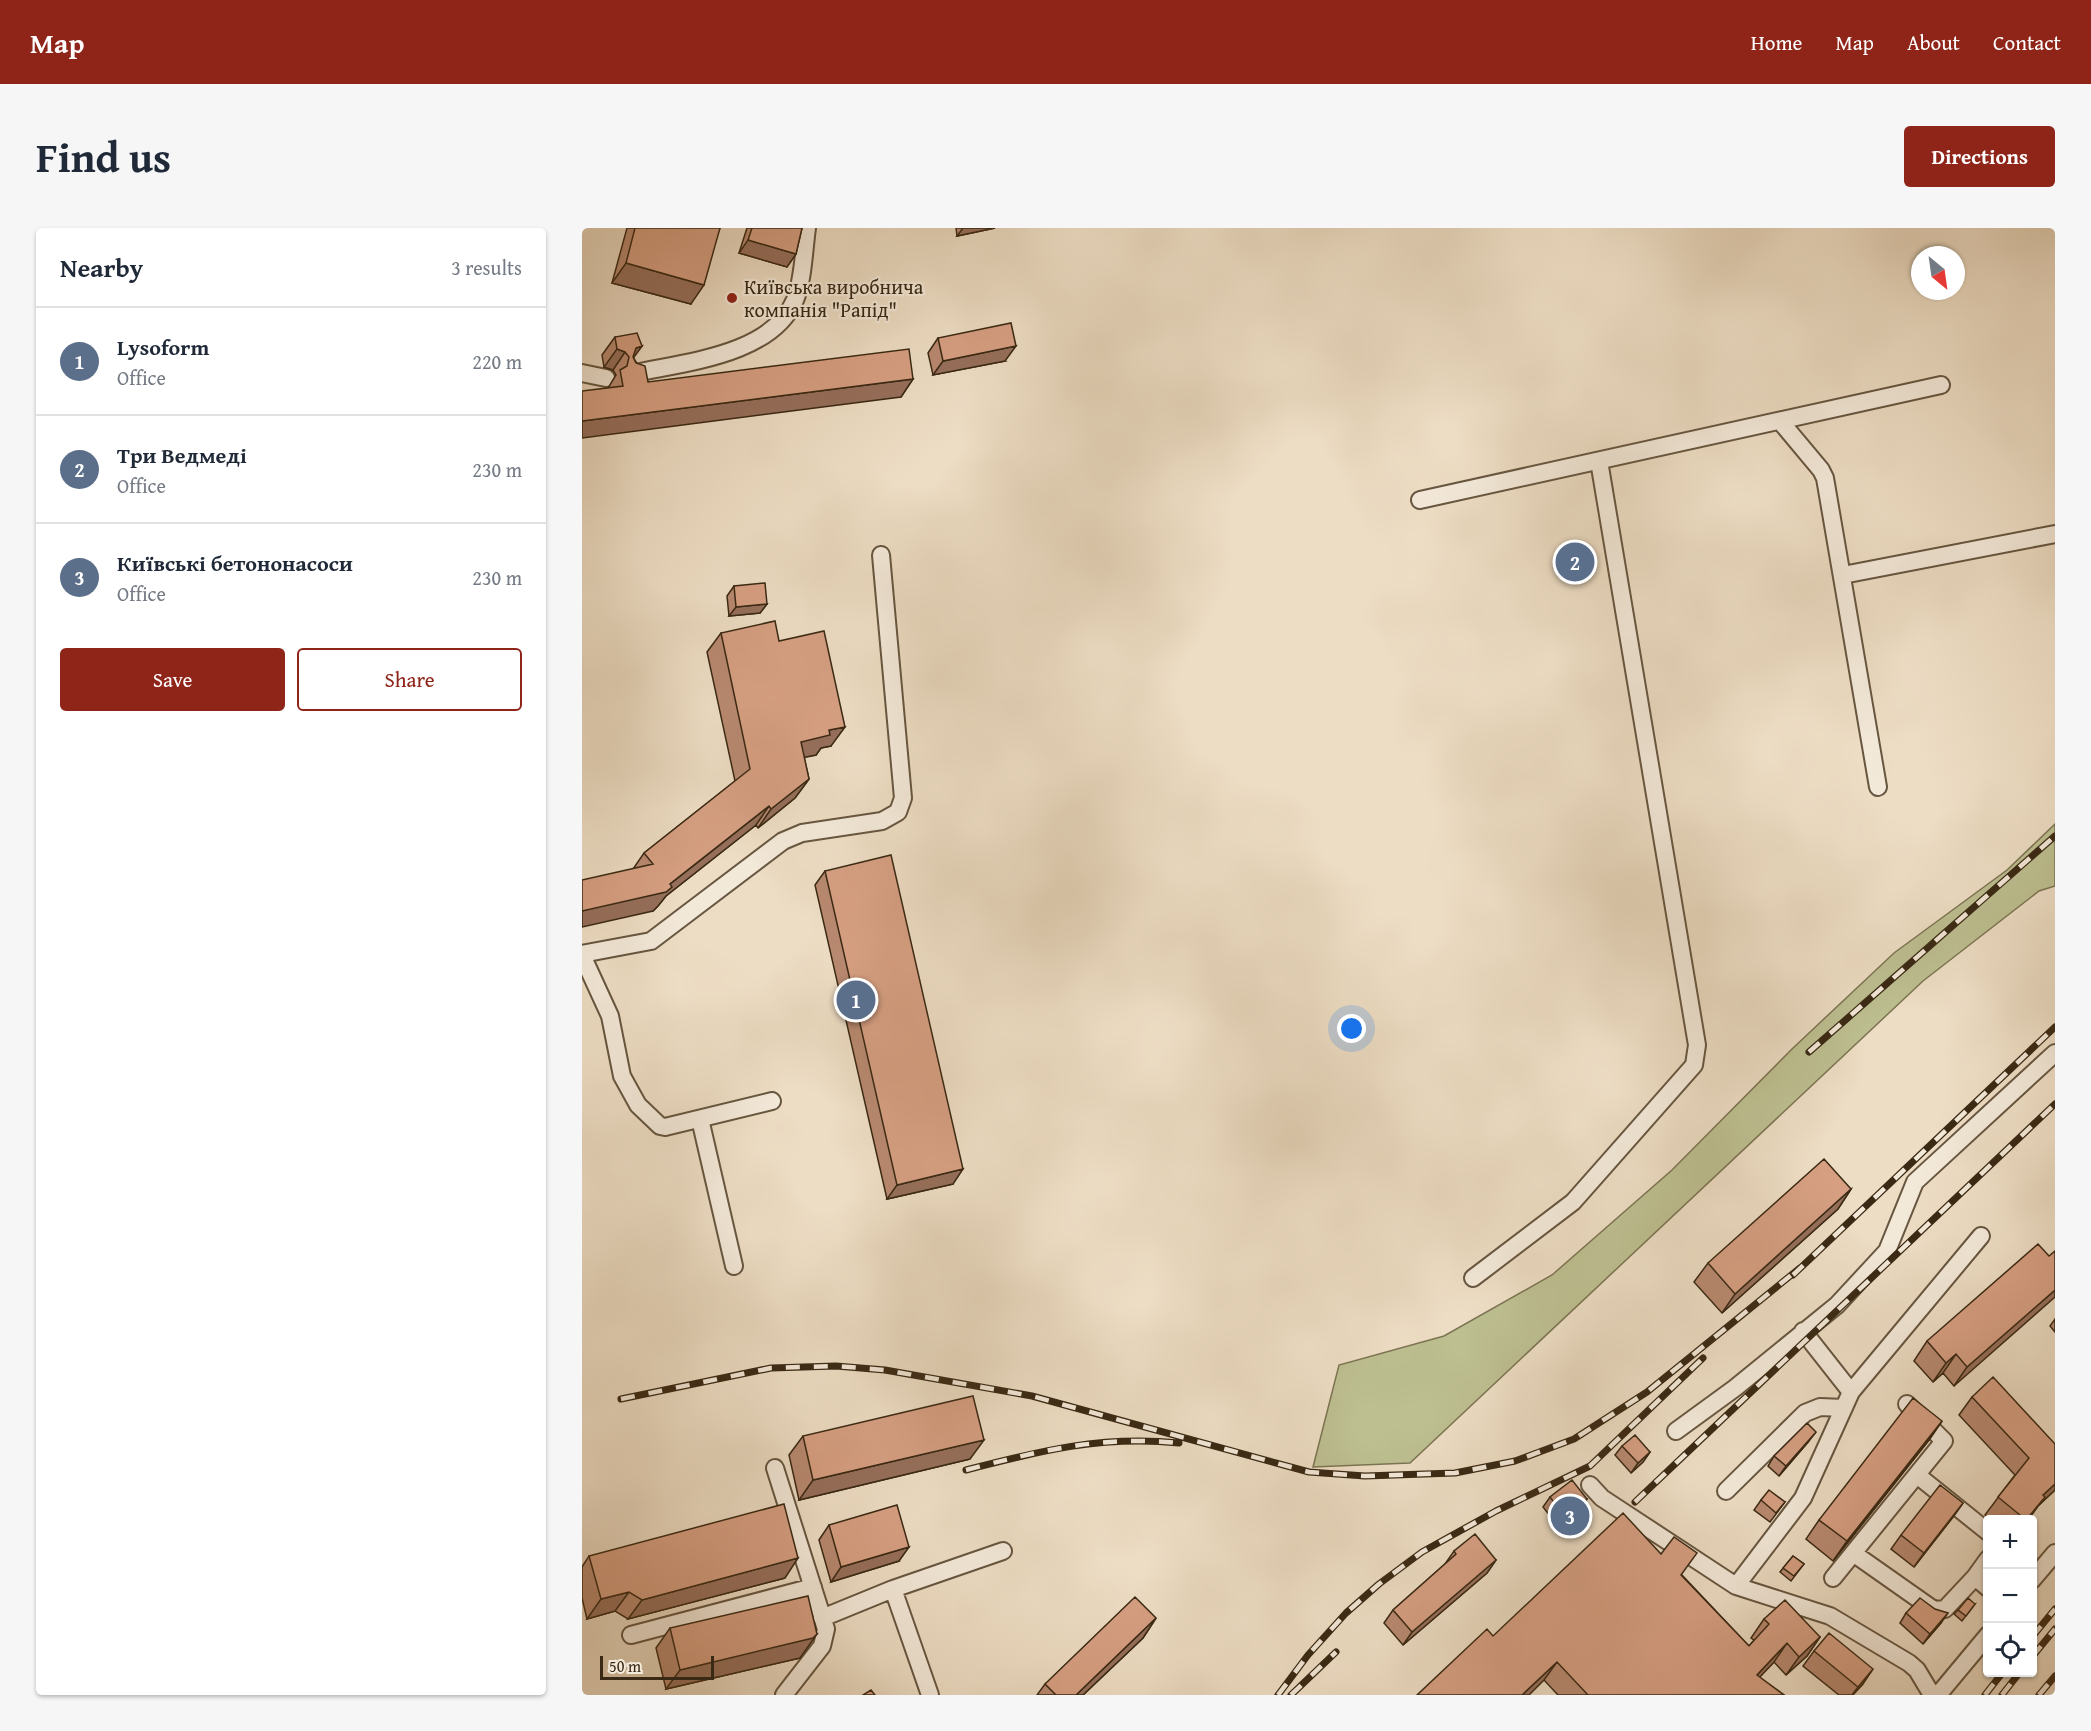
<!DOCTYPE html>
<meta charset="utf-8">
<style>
body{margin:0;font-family:"Gentium Book Plus",serif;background:#f6f6f7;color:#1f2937}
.controls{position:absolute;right:18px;bottom:18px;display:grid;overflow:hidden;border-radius:6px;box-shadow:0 2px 4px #0004}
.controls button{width:54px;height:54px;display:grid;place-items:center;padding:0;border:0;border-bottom:2px solid #e0e1e3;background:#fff;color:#1f2937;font:30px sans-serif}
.compass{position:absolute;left:1329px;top:18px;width:54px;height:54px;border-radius:50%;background:#fff;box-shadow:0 2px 4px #0004;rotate:151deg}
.scale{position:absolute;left:18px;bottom:15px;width:114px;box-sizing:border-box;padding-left:6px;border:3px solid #3a2914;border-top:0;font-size:16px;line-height:21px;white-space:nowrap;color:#3a2914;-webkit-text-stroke:4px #f3e9d9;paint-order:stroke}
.you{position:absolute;left:770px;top:801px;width:21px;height:21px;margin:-15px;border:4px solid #fff;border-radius:50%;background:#1a73e8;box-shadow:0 0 0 9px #1a73e833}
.badge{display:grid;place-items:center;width:39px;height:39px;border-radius:50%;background:#8f2418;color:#fff;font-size:20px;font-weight:700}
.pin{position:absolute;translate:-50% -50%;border:3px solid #fff;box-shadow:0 2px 6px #0006}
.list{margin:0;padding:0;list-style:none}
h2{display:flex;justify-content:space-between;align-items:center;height:78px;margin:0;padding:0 24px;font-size:26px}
h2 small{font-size:20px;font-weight:400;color:#747a83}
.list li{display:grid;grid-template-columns:39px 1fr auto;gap:18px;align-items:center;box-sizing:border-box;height:108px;padding:0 24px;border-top:2px solid #e0e1e3}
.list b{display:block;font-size:22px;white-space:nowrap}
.list p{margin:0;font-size:20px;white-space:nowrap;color:#747a83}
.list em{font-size:20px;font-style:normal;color:#747a83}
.actions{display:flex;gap:12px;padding:18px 24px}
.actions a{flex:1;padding:14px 0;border:2px solid #8f2418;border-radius:6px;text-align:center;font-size:21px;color:#8f2418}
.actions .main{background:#8f2418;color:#fff}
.icon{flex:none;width:33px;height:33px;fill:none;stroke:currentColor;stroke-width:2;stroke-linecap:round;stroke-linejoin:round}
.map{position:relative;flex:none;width:1473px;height:1467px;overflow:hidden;border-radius:6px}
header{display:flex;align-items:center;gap:36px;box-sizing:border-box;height:84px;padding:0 30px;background:#8f2418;color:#fff}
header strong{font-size:28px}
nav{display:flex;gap:33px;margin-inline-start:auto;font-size:21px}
.intro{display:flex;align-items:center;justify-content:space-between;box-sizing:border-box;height:144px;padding:0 36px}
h1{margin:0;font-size:42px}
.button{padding:15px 27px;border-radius:6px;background:#8f2418;color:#fff;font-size:21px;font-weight:700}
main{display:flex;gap:36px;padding:0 36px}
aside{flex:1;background:#fff;border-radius:6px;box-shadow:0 2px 4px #0004}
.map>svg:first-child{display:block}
.green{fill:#bdbf91;stroke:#7c7452;stroke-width:1.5}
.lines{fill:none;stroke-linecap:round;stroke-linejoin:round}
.minor-casing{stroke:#675640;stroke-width:20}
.minor{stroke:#f3e9d9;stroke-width:16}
.rail-casing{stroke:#3a2914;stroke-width:7}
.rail{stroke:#f3e9d9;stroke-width:4.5;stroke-dasharray:14;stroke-linecap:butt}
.wall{fill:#b88970;stroke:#3a2914;stroke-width:1.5}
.shaded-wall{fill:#966f5b;stroke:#3a2914;stroke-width:1.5}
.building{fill:#d69f82;stroke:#3a2914;stroke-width:1.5}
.poi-dot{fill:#8f2418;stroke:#f3e9d9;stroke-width:2}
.labels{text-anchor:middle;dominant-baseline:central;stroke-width:4.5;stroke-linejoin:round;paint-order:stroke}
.poi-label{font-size:20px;fill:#3a2914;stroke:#f3e9d9;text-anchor:start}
</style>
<header>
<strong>Map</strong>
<nav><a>Home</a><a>Map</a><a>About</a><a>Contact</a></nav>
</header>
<div class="intro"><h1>Find us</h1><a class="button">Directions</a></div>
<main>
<aside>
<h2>Nearby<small>3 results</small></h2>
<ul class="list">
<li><span class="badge" style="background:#5c6f8a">1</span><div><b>Lysoform</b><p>Office</p></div><em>220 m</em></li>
<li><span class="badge" style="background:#5c6f8a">2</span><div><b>Три Ведмеді</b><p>Office</p></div><em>230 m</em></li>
<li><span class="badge" style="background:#5c6f8a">3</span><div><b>Київські бетононасоси</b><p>Office</p></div><em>230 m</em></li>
</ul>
<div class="actions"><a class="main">Save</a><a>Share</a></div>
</aside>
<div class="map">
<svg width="1473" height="1467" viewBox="0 0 1473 1467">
<rect width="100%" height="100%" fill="#edddc4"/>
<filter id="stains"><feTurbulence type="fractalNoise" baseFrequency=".00333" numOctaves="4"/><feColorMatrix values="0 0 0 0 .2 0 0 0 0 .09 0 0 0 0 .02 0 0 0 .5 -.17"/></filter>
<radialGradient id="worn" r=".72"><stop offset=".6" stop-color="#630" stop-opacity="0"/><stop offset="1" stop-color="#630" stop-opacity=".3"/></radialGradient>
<path class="green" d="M1473,596V658L1457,663L1341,753L828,1235L731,1239L757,1137L862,1108L970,1047L1090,942L1210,821L1312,725L1425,642Z"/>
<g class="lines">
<g class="minor-casing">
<path id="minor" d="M0,145L24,150
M49,146C101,134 189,128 213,72C221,54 222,21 225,0
M1198,193L1239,242L1243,250L1296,559
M838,272L1359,157
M1261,347L1473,306
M0,726L69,713L201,613L220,605L300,593L316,584L321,570L299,327
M0,727L28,788L40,848L56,877L78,898L83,899L190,873
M118,891L152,1038
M891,1050L991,974L1112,837L1115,817L1017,233
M1221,1103L1269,1164
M1094,1203L1153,1160L1255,1077L1305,1023L1333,954L1473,825
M193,1240L244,1401L240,1418L202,1467
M1335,1247L1406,1304
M1008,1257L1020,1270L1154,1358L1248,1388L1327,1435L1335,1442L1350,1467
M1144,1263L1223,1185L1238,1179L1262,1180
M1271,1325L1352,1382L1363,1381L1393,1349L1406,1360
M1393,1349L1406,1331
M1251,1350L1362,1213L1325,1176
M1450,1352L1473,1325
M1154,1358L1221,1270L1269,1164L1399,1008
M311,1361L348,1467
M240,1390L311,1361L421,1323
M49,1407L231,1359
M1356,1467L1406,1407"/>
</g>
<use href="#minor" class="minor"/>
<g class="rail-casing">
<path id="rail" d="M1227,824L1473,608
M1211,1047L1473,799
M39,1171L189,1140L254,1138L303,1142L450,1168L727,1244L783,1248L873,1245L933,1233L992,1211L1065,1164L1218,1040
M384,1242C457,1223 520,1207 597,1215
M1053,1274L1473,876
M1450,1409L1473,1381
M1450,1429L1473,1401
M696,1467L726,1427L764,1385L797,1356L840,1324L914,1283L1008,1238L1121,1130
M709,1467L754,1424
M1403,1467L1421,1444
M1420,1467L1438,1444
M1457,1467L1473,1448"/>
</g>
<use href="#rail" class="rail"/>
</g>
<path class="wall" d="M45,0H138L109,76L30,55Z
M165,0H220L214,26L205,39L157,25Z
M374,0H413L375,8Z
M33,109L60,118L51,129L66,154L331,151L319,169L26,160L34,147L31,142L22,139L20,127Z
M356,110L423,133L351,147L346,125Z
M152,358L185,376L178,385L147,388L145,368Z
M139,405L197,413L249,518L239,520L234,527L222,529L227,551L213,570L176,600L174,597L84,668L76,678L71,683L51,641L62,625L153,553L125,424Z
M243,643L371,956L305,971L233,657Z
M1269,961L1256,981L1140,1085L1112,1054L1126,1035Z
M1467,1028L1372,1158L1361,1145L1351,1154L1332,1133L1345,1113Z
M1473,1091V1104L1468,1098Z
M1390,1169L1473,1216V1262L1456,1278L1446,1292H1408L1403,1287L1433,1247L1377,1187Z
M1360,1193L1347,1212L1251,1333L1224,1311L1237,1292Z
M221,1208L388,1231L217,1272L207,1227Z
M1227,1213L1197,1248L1186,1238L1192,1228Z
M1040,1218L1068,1224L1061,1234L1049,1245L1033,1227Z
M968,1269L1005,1271L998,1281L976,1298L961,1279Z
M1179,1272L1203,1274L1188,1294L1172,1282Z
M1381,1275L1371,1289L1332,1339L1309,1321L1319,1307Z
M247,1297L317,1333L249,1354L237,1312Z
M872,1323L914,1332L905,1345L821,1417L802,1395L811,1382L863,1336Z
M7,1328L203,1350L46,1391L33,1383L5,1391L0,1370V1339Z
M1211,1328L1222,1336L1209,1353L1198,1344Z
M1100,1347L1167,1418L1172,1412L1169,1410L1182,1391L1238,1409L1225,1428L1204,1447L1192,1434L1177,1449L1202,1467H976L962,1452L911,1408Z
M1393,1376L1380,1393L1372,1386L1376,1382Z
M1324,1385L1359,1395L1341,1416L1318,1395Z
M574,1390L561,1410L501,1467H455L463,1456Z
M88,1400L218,1430L84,1461L74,1420Z
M1232,1423L1281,1456L1271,1467H1257L1221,1438Z"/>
<path class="shaded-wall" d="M381,0H413L375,8Z
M166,12L214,26L205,39L157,25Z
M44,35L122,57L109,76L30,55Z
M60,118L47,136L54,120Z
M434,118L423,133L351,147L361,133Z
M35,121L43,124L31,142L22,139Z
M331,151L319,169L0,210V193Z
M185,376L178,385L147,388L154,379Z
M263,499L249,518L239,520L234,527L205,533L219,514L247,502Z
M227,551L213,570L176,600L189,581Z
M187,578L174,597L84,668L76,678L71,683L0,699V683L88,656Z
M381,941L371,956L305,971L315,957Z
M1269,961L1256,981L1140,1085L1153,1066Z
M1473,1062V1069L1372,1158L1385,1139Z
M1374,1126L1361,1145L1351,1154L1364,1135Z
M1360,1193L1347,1212L1251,1333L1265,1313Z
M1234,1204L1227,1213L1197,1248L1204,1238Z
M402,1212L388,1231L217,1272L231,1252Z
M1068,1224L1061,1234L1049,1245L1056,1235Z
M1473,1256V1262L1456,1278L1446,1292H1444L1461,1267Z
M1005,1271L998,1281L976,1298L982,1288Z
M1381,1275L1371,1289L1332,1339L1342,1325Z
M327,1319L317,1333L249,1354L259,1339Z
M216,1330L203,1350L46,1391L60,1372Z
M914,1332L905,1345L821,1417L830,1404Z
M47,1364L33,1383L5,1391L19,1371Z
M1366,1385L1359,1395L1341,1416L1348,1406Z
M574,1390L561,1410L501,1467H494Z
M235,1406L218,1430L84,1461L98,1442Z
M1238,1409L1225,1428L1204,1447L1217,1429Z
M1205,1415L1192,1434L1162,1466L1175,1447Z
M975,1434L962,1452L947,1467H940Z
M1291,1441L1281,1456L1270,1467L1276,1459Z"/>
<path class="building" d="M53,0H138L122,57L44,35Z
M170,0H220L214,26L166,12Z
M429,95L434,118L361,133L356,110Z
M55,105L60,118L54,120L51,129L54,135L63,138L66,154L327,121L331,151L0,193V163L41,158L38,142L45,138L47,129L43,124L35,121L33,109Z
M183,355L185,376L154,379L152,358Z
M193,393L197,413L242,403L263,499L247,502L248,507L219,514L227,551L189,581L187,578L88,656L90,659L84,664L0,683V652L71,636L62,625L168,541L139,405Z
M309,627L381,941L315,957L243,643Z
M1242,931L1269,961L1153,1066L1126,1035Z
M1456,1016L1467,1028L1473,1023V1062L1385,1139L1374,1126L1364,1135L1345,1113Z
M1411,1149L1473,1216V1256L1461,1267L1463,1269L1444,1292L1416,1269L1447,1230L1390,1169Z
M391,1168L402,1212L231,1252L221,1208Z
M1331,1170L1360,1193L1265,1313L1237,1292Z
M1225,1195L1234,1204L1204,1238L1192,1228Z
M1053,1207L1068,1224L1056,1235L1040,1218Z
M990,1252L1005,1271L982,1288L968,1269Z
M1358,1257L1381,1275L1342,1325L1319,1307Z
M1187,1262L1203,1274L1194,1285L1179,1272Z
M202,1276L216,1330L60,1372L47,1364L19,1371L7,1328Z
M315,1277L327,1319L259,1339L247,1297Z
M1041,1285L1079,1326L1092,1309L1115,1325L1099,1347L1167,1418L1187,1396L1182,1391L1203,1372L1238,1409L1217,1429L1205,1415L1175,1447L1202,1467H1006L975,1434L940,1467H835L905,1401L911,1408Z
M893,1306L914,1332L830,1404L811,1382L874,1326L872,1323Z
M1211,1328L1222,1336L1212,1348L1201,1340Z
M226,1368L235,1406L231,1410L98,1442L88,1400Z
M553,1369L574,1390L494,1467H474L463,1456Z
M1338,1370L1353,1381L1366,1385L1348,1406L1324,1385Z
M1386,1370L1393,1376L1384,1388L1376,1382Z
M1247,1405L1291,1441L1276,1459L1232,1423Z
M289,1462L293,1467H281Z"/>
<circle class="poi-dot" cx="150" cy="70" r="6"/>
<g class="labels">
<g class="poi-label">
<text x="162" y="58">Київська виробнича<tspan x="162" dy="23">компанія "Рапід"</tspan></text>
</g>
</g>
<rect width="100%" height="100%" filter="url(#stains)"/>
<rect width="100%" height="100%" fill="url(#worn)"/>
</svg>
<div class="controls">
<button>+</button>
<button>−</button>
<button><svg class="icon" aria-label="locate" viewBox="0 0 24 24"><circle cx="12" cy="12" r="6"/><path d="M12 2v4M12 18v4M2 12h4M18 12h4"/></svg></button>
</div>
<svg class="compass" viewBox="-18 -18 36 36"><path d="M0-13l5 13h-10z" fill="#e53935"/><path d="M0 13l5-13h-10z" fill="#747a83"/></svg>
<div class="scale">50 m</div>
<div class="you"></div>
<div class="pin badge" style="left:274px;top:772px;background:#5c6f8a">1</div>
<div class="pin badge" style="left:993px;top:334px;background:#5c6f8a">2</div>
<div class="pin badge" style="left:988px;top:1288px;background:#5c6f8a">3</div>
</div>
</main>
